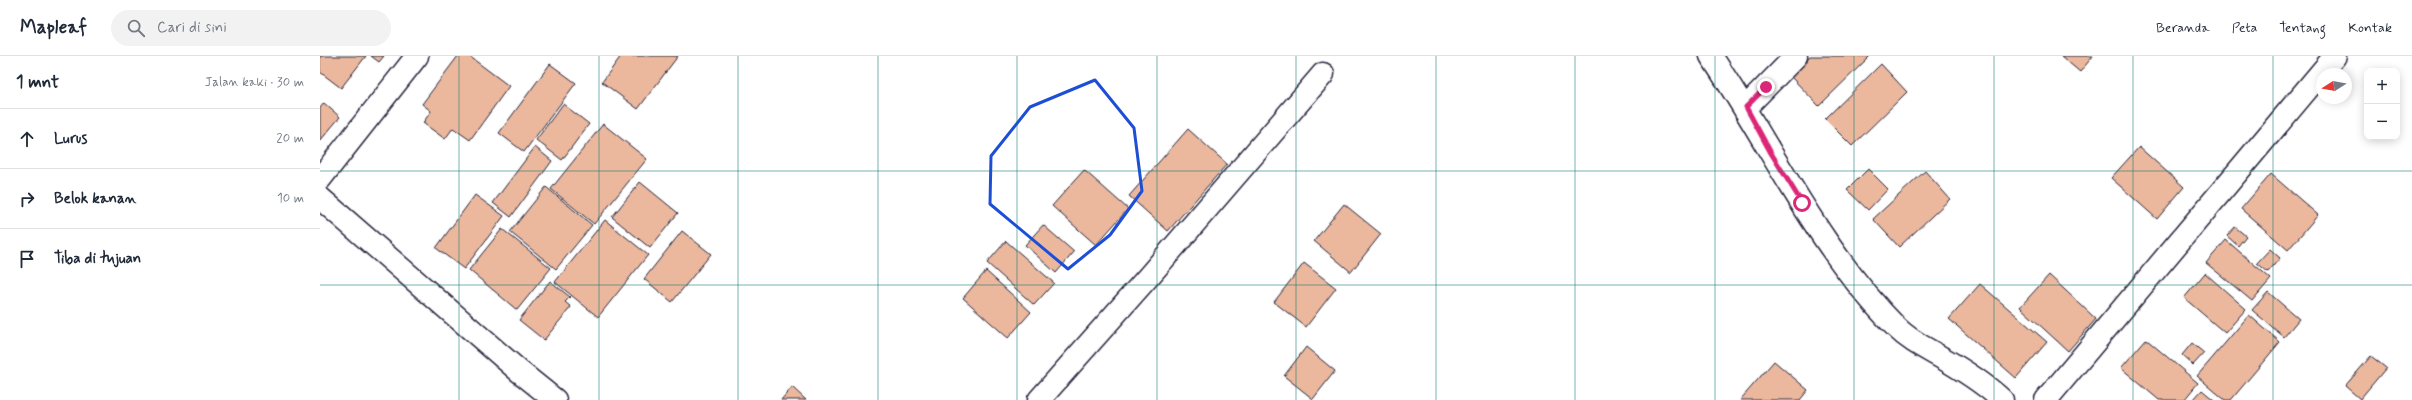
<!DOCTYPE html>
<html lang="id">
<meta charset="utf-8">
<style>
body{margin:0;font-family:Mynerve,sans-serif;background:#f2f2f3;color:#1f2937}
.controls{position:absolute;right:12px;top:12px;display:grid;overflow:hidden;border-radius:8px;box-shadow:0 2px 10px #0003}
.controls button{width:36px;height:36px;display:grid;place-items:center;padding:0;border:0;border-bottom:1px solid #e0e1e3;background:#fff;color:#1f2937;font:20px sans-serif}
.compass{position:absolute;left:1996px;top:12px;width:36px;height:36px;border-radius:50%;background:#fff;box-shadow:0 2px 10px #0003;rotate:259deg}
.stop{position:absolute;width:12px;height:12px;margin:-9px;border:3px solid #db2777;border-radius:50%;background:#fff}
.stop.end{background:#db2777;border-color:#fff;box-shadow:0 1px 4px #0008}
.list{margin:0;padding:0;list-style:none}
h2{display:flex;justify-content:space-between;align-items:center;height:52px;margin:0;padding:0 16px;font-size:17px}
h2 small{font-size:13px;font-weight:400;color:#747a83}
.list li{display:grid;grid-template-columns:26px 1fr auto;gap:12px;align-items:center;box-sizing:border-box;height:60px;padding:0 16px;border-top:1px solid #e0e1e3}
.list b{display:block;font-size:15px;white-space:nowrap}
.list em{font-size:13px;font-style:normal;color:#747a83}
.icon{flex:none;width:22px;height:22px;fill:none;stroke:currentColor;stroke-width:2;stroke-linecap:round;stroke-linejoin:round}
.map{position:relative;flex:none;width:2092px;height:344px;overflow:hidden}
header{display:flex;align-items:center;gap:24px;box-sizing:border-box;height:56px;padding:0 20px;background:#fff;border-bottom:1px solid #e0e1e3}
header strong{font-size:19px}
nav{display:flex;gap:22px;margin-inline-start:auto;font-size:14px}
.search{width:280px;height:36px;background:#f2f2f3;display:flex;align-items:center;gap:10px;box-sizing:border-box;padding:0 14px;border-radius:22px;color:#747a83;font-size:15px}
main{display:flex}
aside{flex:1;background:#fff}
.map>svg:first-child{display:block}
.building{fill:#ebb89d;stroke:#22223b}
.lines{fill:none;stroke-linecap:round;stroke-linejoin:round}
.street-casing{stroke:#22223b;stroke-width:25}
.secondary-casing{stroke:#22223b;stroke-width:25}
.street{stroke:#fff;stroke-width:22}
.secondary{stroke:#fff;stroke-width:22}
.route{stroke:#db2777;stroke-width:5}
.marked{fill:none;stroke:#1d4ed8;stroke-width:3;stroke-linejoin:round}
.grid{fill:none;stroke:#0f766e;stroke-width:1;stroke-opacity:0.55}
</style>
<header>
<strong>Mapleaf</strong>
<div class="search"><svg class="icon" aria-label="search" viewBox="0 0 24 24"><circle cx="10" cy="10" r="6"/><path d="M15 15l6 6"/></svg>Cari di sini</div>
<nav><a>Beranda</a><a>Peta</a><a>Tentang</a><a>Kontak</a></nav>
</header>
<main>
<aside>
<h2>1 mnt<small>Jalan kaki · 30 m</small></h2>
<ul class="list">
<li><svg class="icon" aria-label="ahead" viewBox="0 0 24 24"><path d="M12 20V5M6 11l6-6 6 6"/></svg><div><b>Lurus</b></div><em>20 m</em></li>
<li><svg class="icon" aria-label="right" viewBox="0 0 24 24"><path d="M7 20v-9h11M14 6l5 5-5 5"/></svg><div><b>Belok kanan</b></div><em>10 m</em></li>
<li><svg class="icon" aria-label="arrive" viewBox="0 0 24 24"><path d="M6 21V4h12l-3 4 3 4H6"/></svg><div><b>Tiba di tujuan</b></div></li>
</ul>
</aside>
<div class="map">
<svg width="2092" height="344" viewBox="0 0 2092 344">
<rect width="100%" height="100%" fill="#fff"/>
<filter id="ink" filterUnits="userSpaceOnUse"><feTurbulence type="fractalNoise" baseFrequency=".025" numOctaves="2"/><feDisplacementMap in="SourceGraphic" scale="8" xChannelSelector="R" yChannelSelector="G"/><feConvolveMatrix kernelMatrix="1 2 1 2 8 2 1 2 1" color-interpolation-filters="sRGB"/></filter>
<g filter="url(#ink)">
<path class="building" d="M0,0H46L21,32L0,16Z
M51,0H64L59,6Z
M138,0H149L189,30L150,84L133,72L125,83L103,67L111,55L102,48Z
M301,0H358L318,53L282,26Z
M1490,0H1550L1499,50L1470,20Z
M1741,0H1773L1760,16Z
M230,8L256,27L204,96L179,77Z
M1561,8L1587,36L1532,90L1505,63Z
M4,47L20,61L0,85V52Z
M243,48L269,68L242,104L216,84Z
M283,68L327,103L274,168L231,133Z
M868,73L907,108L848,175L809,140Z
M215,91L232,105L191,161L173,147Z
M1819,91L1864,131L1837,163L1791,122Z
M1548,113L1568,133L1548,154L1527,134Z
M764,114L808,153L776,189L732,150Z
M1605,115L1630,143L1579,191L1553,163Z
M1951,118L1998,159L1968,194L1921,153Z
M320,126L358,157L330,192L292,161Z
M226,131L272,169L236,213L190,176Z
M155,139L184,160L144,213L116,192Z
M1024,148L1061,178L1031,216L994,185Z
M285,164L328,199L278,261L235,226Z
M723,169L754,196L736,217L705,189Z
M1915,171L1926,180L1918,190L1907,180Z
M182,173L231,212L197,254L149,214Z
M362,175L391,198L352,246L324,223Z
M1906,184L1951,223L1932,245L1886,207Z
M686,185L734,227L714,249L667,207Z
M1950,193L1960,202L1948,216L1937,207Z
M984,207L1016,232L986,271L954,246Z
M666,215L711,256L688,282L643,242Z
M1885,217L1926,253L1905,277L1864,242Z
M1729,219L1776,263L1748,295L1700,251Z
M230,225L250,241L245,246L251,251L224,284L199,264Z
M1660,228L1727,286L1696,322L1629,263Z
M1948,236L1979,263L1964,281L1932,254Z
M1929,259L1960,286L1911,344H1905L1877,320Z
M1826,283L1878,327L1864,344H1839L1801,312Z
M1872,287L1884,297L1873,309L1862,299Z
M986,291L1015,315L993,343L964,320Z
M2051,300L2066,312L2040,343L2025,330Z
M1454,305L1488,334L1480,344H1420Z
M472,331L486,344H461Z
M1882,334L1894,344H1873Z"/>
<g class="lines">
<g class="street-casing">
<path id="street" d="M1391,0C1452,91 1499,194 1577,272C1589,284 1603,291 1617,299C1640,312 1663,326 1682,344
M1426,51L1476,0
M0,123L97,0
M719,344L829,220L1003,18
M1726,344L2015,0"/>
</g>
<g class="secondary-casing">
<path id="secondary" d="M0,142L199,315L235,344"/>
</g>
<use href="#street" class="street"/>
<use href="#secondary" class="secondary"/>
</g>
</g>
<g class="lines" filter="url(#ink)">
<path class="route" d="M1446,31L1426,51L1451,97L1482,147"/>
</g>
<path class="marked" d="M775,24L814,72L822,135L790,179L748,213L670,148L671,100L710,51Z"/>
<path class="grid" d="M139,0V344M279,0V344M418,0V344M558,0V344M697,0V344M837,0V344M976,0V344M1116,0V344M1255,0V344M1395,0V344M1534,0V344M1674,0V344M1813,0V344M1953,0V344M0,115H2092M0,229H2092"/>
</svg>
<div class="controls">
<button>+</button>
<button>−</button>
</div>
<svg class="compass" viewBox="-18 -18 36 36"><path d="M0-13l5 13h-10z" fill="#e53935"/><path d="M0 13l5-13h-10z" fill="#747a83"/></svg>
<div class="stop" style="left:1482px;top:147px"></div>
<div class="stop end" style="left:1446px;top:31px"></div>
</div>
</main>
